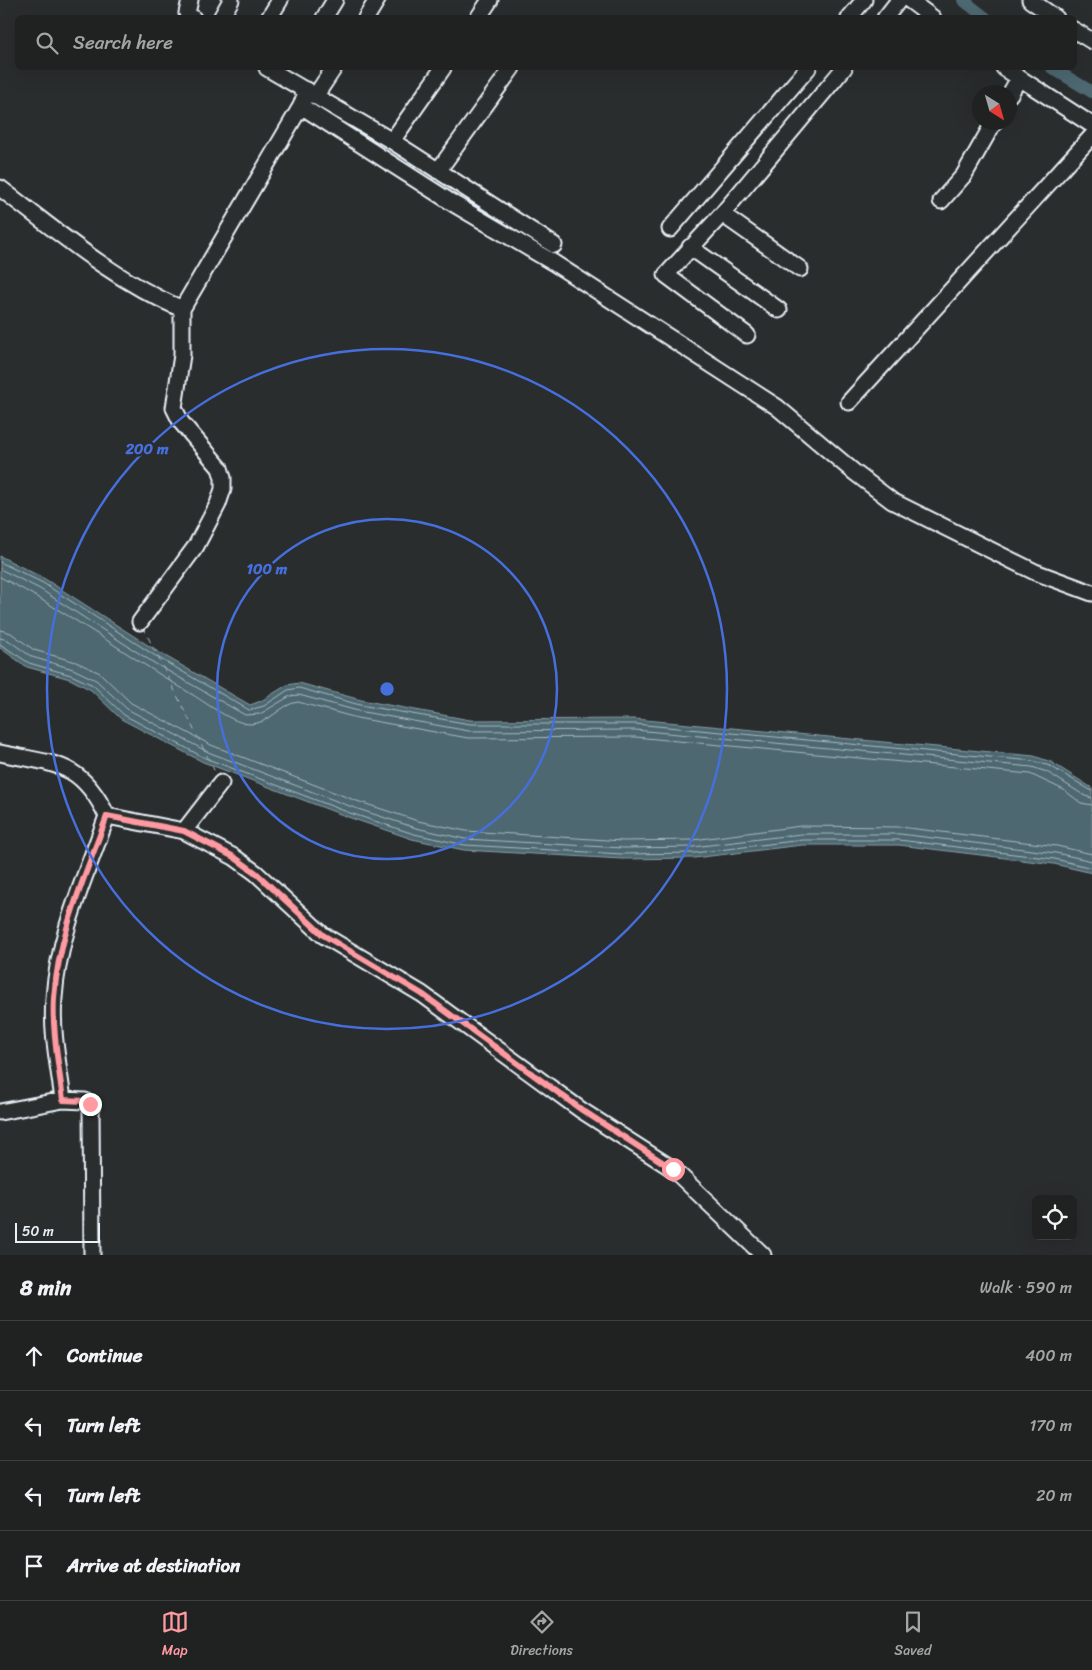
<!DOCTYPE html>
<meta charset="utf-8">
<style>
body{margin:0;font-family:Sriracha,sans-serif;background:#282a2a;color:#f1f3f6}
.controls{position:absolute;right:15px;bottom:15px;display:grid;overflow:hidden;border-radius:8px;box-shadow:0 5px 20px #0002}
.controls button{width:45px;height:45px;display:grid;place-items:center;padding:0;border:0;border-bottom:1px solid #3d3f40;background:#202222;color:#f1f3f6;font:25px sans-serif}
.compass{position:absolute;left:972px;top:85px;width:45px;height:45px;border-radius:50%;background:#202222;box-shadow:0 5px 20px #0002;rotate:143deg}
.scale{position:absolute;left:15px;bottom:12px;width:85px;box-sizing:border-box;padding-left:5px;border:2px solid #e8f1f8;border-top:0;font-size:14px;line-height:18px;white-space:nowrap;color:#e8f1f8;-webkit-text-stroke:4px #2a2d2e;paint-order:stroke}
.stop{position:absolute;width:15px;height:15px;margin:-11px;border:4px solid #ff9aa2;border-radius:50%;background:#fff}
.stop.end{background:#ff9aa2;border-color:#fff;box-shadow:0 1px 5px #0008}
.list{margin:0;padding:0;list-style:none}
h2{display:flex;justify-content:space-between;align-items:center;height:65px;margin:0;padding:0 20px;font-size:21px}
h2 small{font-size:16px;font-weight:400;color:#a2a4a5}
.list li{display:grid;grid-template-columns:32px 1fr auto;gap:15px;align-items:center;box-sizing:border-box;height:70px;padding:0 20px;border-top:1px solid #3d3f40}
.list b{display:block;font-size:19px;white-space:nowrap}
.list em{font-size:16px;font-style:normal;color:#a2a4a5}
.icon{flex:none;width:28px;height:28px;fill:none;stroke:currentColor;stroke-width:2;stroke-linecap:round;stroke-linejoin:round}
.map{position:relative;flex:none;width:1092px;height:1255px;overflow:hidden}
.search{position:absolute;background:#202222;box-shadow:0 5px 20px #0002;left:15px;right:15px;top:15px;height:55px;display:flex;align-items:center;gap:12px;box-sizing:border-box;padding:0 18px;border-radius:8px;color:#a2a4a5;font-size:19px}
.sheet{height:345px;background:#202222}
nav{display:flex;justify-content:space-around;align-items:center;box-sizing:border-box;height:70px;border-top:1px solid #3d3f40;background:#202222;font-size:14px;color:#a2a4a5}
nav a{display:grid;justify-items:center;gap:2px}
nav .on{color:#ff9aa2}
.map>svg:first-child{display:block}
.water{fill:#4d6871;stroke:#8b9fa7}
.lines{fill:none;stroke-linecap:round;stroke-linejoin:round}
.shore{stroke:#aabac2;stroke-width:1}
.canal{stroke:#4d6871;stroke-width:12}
.ferry{stroke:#aabac2;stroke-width:1;stroke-dasharray:6 5;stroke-linecap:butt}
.minor-casing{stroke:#e8f1f8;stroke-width:19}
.minor{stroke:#2a2d2e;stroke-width:15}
.route{stroke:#ff9aa2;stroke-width:6}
.ring{fill:none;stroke:#466fde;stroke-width:2.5}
.centre{fill:#466fde;stroke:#2a2d2e;stroke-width:2.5}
.ring-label{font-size:15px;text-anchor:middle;font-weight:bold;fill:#466fde;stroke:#2a2d2e;stroke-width:5;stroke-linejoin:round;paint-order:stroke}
</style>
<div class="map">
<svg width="1092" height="1255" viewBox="0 0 1092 1255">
<rect width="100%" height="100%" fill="#2a2d2e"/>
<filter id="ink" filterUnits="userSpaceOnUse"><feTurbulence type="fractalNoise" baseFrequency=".02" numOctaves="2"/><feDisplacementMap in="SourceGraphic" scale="10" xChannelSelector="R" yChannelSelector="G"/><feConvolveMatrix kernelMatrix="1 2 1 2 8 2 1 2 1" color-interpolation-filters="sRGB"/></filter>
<g filter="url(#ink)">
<path class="water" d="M0,556L45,579L160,653L250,705L261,701L287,685L299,683L361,700L470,720L635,719L1034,756L1051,762L1092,788V873L1054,864L899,845H802L694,858L622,859L464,850L412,839L348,817L203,762L121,719L91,690L70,679L27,667L0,648Z"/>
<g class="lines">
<path class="shore" d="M0,562L43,583L157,657L249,710L264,706L288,690L299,688L360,705L470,724H635L1033,761L1050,766L1092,791
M0,569L40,589L154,663L245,715L260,714L290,696L299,695L358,711L469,731L635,730L1032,767L1047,772L1085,796L1092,798
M0,577C67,611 128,656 193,695C206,703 234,724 250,724C270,724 280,704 298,702L357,718L468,738L635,737L1030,774L1064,790L1081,803L1092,805
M0,630L11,633L34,650L76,662L100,673L131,703L211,745L354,800L418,821L466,831L623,841L693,840L801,826L900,827L1057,846L1092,854
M0,638L8,640L32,657L73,669L96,680L127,709L208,752L352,807L416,828L465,839L623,848L693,847L801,834H900L1056,853L1092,861
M0,644L29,663L71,675L93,685L124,715L205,758L350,813L414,834L465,845L622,854L694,853L802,840H899L1055,859L1092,868"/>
<path class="canal" d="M963,0L986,18
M1052,68L1092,92"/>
<path class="ferry" d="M143,627L218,778"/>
<g class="minor-casing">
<path id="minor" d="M190,0L187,13L193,18
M909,0L933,18
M1030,0L1056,18
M221,18L231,0
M269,18L280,0
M324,18L335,0
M366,18L377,0
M478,18L490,0
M849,18L864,0
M885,18L899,0
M1074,30L1092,41
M267,68L392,141L443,68
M1004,68L1092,125
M307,90L301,106L454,204L554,263L777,407L854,472L892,501L1035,572L1092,593
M1010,94L1019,78
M316,95L334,68
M392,141L554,245
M438,171L512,68
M0,188C59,233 114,280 182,309L301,106
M941,201L964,175L994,122
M722,214L800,269
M670,229L808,68
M690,247L779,310
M747,335L666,275L722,214L844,68
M849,402L1092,136
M140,622L196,546L218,504L223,489V478L220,468L181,422L174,408L182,355V309
M0,753C55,765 80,760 107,816C86,875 58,935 54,998C51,1032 59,1067 63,1100L85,1101L91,1106L92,1255
M107,816L184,831L234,857L256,873L323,935L422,994L581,1110L673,1169L763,1255
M184,831L221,783
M0,1112L63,1100"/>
</g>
<use href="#minor" class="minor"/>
</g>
</g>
<g class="lines" filter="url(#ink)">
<path class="route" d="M90,1104L85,1101L63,1100C59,1067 52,1032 54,998C58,935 86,874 107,816L184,831L234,857L256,873L323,935L422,994L582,1110L673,1169"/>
</g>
<g class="ring">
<circle cx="387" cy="689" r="170"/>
<circle cx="387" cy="689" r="340"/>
</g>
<circle cx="387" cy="689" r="8" class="centre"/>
<g class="ring-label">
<text x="147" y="454">200 m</text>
<text x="267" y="574">100 m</text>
</g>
</svg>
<div class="controls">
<button><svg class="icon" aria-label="locate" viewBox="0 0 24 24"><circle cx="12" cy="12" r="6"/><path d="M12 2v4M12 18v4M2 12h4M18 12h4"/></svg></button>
</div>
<svg class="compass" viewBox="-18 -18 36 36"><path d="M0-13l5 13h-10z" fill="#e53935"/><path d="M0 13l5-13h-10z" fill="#a2a4a5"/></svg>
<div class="scale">50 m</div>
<div class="stop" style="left:673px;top:1169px"></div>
<div class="stop end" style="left:90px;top:1104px"></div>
<div class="search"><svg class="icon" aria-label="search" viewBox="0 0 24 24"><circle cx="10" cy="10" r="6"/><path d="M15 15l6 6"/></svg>Search here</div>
</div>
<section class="sheet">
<h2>8 min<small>Walk · 590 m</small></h2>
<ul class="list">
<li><svg class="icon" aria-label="ahead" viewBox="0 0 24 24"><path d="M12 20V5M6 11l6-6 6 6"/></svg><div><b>Continue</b></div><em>400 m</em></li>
<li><svg class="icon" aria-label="left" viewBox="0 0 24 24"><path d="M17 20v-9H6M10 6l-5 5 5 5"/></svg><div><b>Turn left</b></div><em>170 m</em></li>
<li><svg class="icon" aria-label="left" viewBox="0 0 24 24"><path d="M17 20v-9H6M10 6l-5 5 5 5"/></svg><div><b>Turn left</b></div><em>20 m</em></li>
<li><svg class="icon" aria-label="arrive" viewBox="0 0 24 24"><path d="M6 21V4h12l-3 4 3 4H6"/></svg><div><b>Arrive at destination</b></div></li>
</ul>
</section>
<nav>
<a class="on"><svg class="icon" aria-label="map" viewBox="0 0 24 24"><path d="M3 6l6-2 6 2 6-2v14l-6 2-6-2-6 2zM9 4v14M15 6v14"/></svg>Map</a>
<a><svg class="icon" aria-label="directions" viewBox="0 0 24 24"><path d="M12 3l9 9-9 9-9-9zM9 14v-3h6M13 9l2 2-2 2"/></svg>Directions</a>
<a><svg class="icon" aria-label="saved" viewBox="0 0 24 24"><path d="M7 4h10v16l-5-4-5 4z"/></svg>Saved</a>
</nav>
